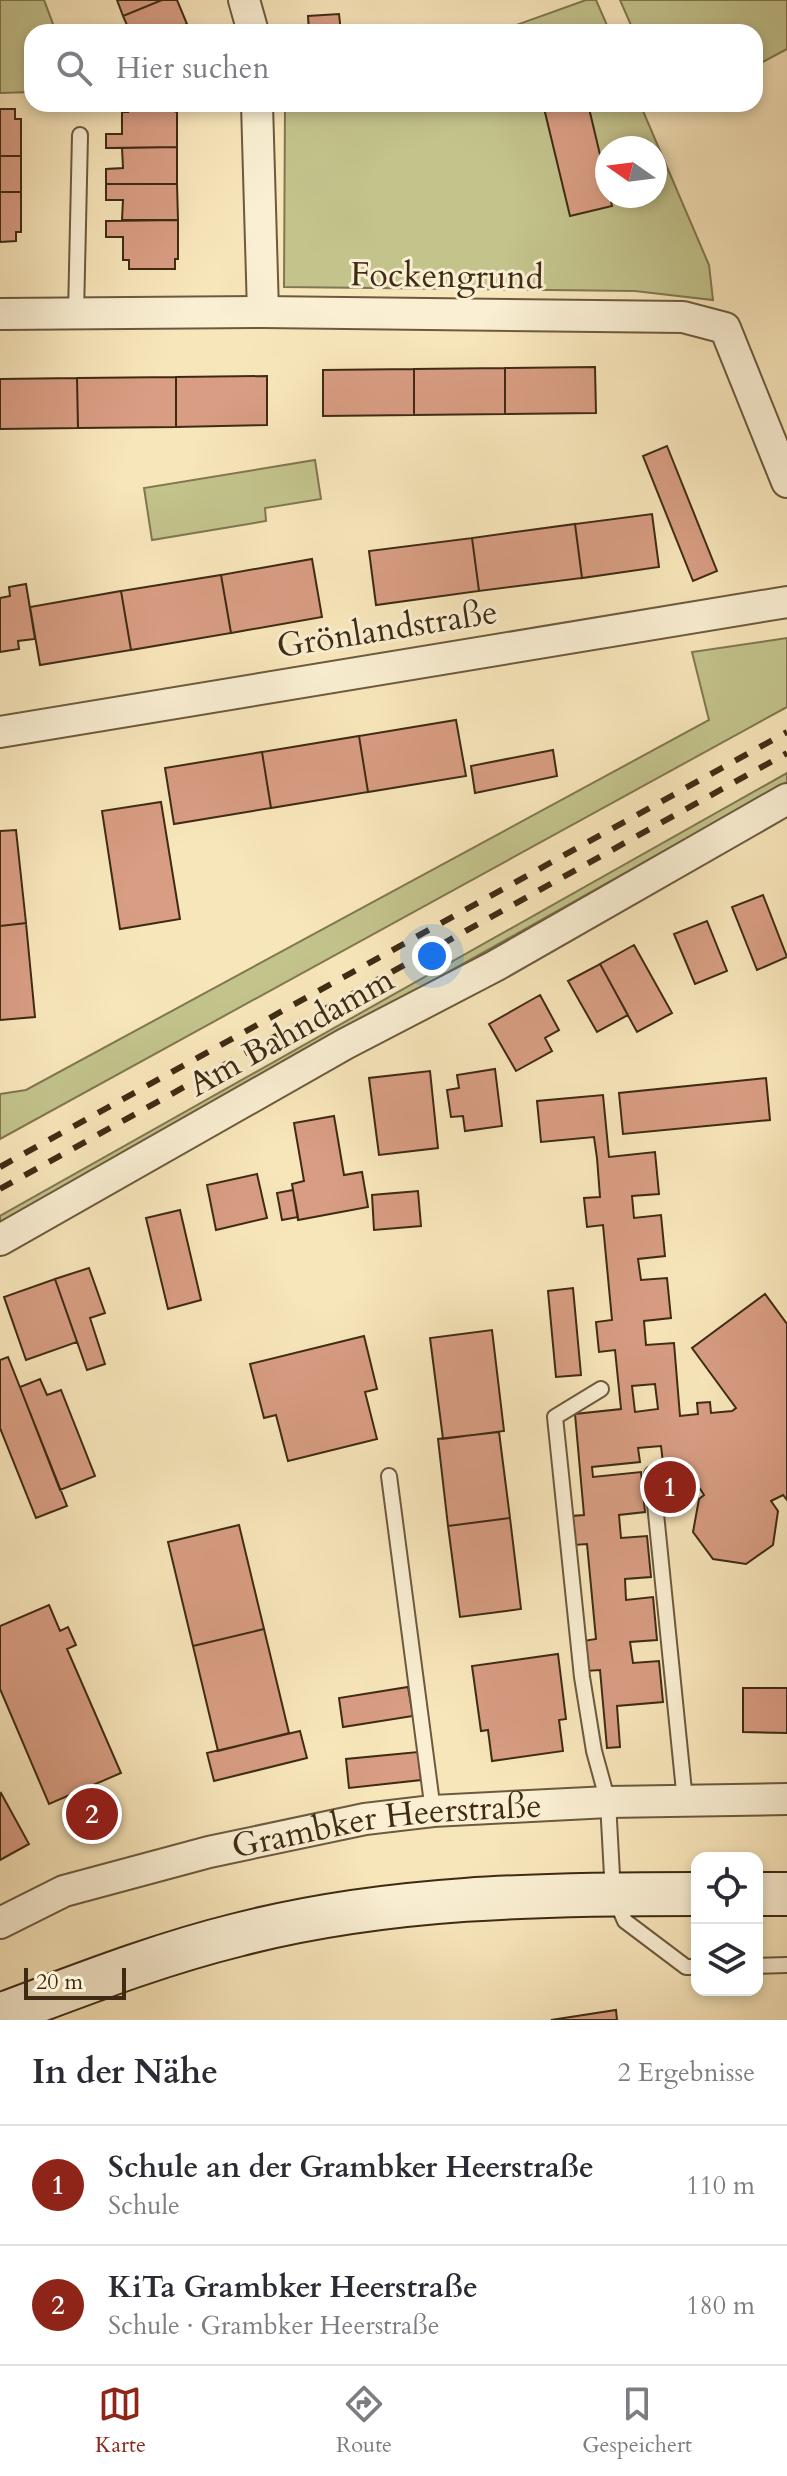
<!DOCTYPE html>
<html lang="de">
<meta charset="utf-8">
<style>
body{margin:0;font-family:Cardo,serif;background:#f7f7f7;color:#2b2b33}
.controls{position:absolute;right:24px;bottom:24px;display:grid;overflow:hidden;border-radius:16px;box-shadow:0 4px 12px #0003}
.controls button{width:72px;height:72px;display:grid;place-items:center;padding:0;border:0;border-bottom:2px solid #e1e1e2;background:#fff;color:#2b2b33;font:40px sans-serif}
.compass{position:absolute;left:595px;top:136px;width:72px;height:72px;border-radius:50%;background:#fff;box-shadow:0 4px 12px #0003;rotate:284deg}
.scale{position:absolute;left:24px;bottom:20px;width:102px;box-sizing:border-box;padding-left:8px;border:4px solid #3f2b14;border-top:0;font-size:22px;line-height:28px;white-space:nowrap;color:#3f2b14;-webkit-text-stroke:6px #faefd3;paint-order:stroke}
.you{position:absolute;left:432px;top:956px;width:28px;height:28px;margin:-20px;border:6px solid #fff;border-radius:50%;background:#1a73e8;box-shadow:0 0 0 12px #1a73e833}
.badge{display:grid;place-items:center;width:52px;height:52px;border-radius:50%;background:#8f2418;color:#fff;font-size:26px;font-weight:700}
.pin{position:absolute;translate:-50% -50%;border:4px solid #fff;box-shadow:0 2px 8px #0006}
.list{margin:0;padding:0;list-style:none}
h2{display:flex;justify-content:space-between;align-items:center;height:104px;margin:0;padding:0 32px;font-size:34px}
h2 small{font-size:26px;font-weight:400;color:#7c7c81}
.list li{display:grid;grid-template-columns:52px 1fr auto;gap:24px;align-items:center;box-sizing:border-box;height:120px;padding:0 32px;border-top:2px solid #e1e1e2}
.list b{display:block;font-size:30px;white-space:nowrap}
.list p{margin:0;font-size:26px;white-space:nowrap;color:#7c7c81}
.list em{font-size:26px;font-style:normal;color:#7c7c81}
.icon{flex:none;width:44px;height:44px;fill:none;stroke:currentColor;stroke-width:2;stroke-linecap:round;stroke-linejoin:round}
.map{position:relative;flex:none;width:787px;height:2020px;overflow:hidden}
.search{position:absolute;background:#fff;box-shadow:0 4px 12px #0003;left:24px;right:24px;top:24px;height:88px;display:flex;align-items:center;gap:20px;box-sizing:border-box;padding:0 28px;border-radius:24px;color:#7c7c81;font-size:30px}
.sheet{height:344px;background:#fff}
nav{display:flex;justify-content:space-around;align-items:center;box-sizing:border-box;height:112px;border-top:2px solid #e1e1e2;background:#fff;font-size:22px;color:#7c7c81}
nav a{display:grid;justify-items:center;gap:4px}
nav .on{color:#8f2418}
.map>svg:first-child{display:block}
.green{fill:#c3c38c;stroke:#817750;stroke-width:2;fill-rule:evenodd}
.building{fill:#d89d83;stroke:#3f2b14;stroke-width:2;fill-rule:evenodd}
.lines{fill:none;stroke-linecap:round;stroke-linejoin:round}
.lane-casing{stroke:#6d5a3e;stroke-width:18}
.street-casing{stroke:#6d5a3e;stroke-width:34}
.secondary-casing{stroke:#3f2b14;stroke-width:46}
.lane{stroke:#faefd3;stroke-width:14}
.street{stroke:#faefd3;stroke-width:30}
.secondary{stroke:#faefd3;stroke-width:42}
.rail{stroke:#3f2b14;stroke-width:6;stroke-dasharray:14 14;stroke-linecap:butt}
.labels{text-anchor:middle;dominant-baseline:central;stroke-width:6;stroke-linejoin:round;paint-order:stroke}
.street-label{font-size:34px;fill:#3f2b14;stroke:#faefd3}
</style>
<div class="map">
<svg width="787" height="2020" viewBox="0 0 787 2020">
<rect width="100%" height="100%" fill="#f8e6bb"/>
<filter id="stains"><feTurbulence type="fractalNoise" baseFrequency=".0025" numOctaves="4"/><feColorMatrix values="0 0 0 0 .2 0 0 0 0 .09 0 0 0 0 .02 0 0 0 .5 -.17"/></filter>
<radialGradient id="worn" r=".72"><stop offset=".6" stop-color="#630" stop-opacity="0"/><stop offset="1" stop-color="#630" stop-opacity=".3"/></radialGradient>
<path class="green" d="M0,0H44L56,32H32V92L0,93Z
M586,0H596L610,32H497Z
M620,0H787V49L755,66V32H634Z
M285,104H640L709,265L713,300L635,291L284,287ZM607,148H655V196H607Z
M315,460L321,499L265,508L266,521L152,540L144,488Z
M787,638V707L0,1139V1094L26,1090L709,720L692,652Z
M787,773V782L290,1061L0,1228V1216Z"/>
<path class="building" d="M117,0H162L123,16Z
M162,0H177L187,24L168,32H130L123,16Z
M339,14L341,32H309L308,16Z
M128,104H174V111L177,112V147L106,148V134H122V112H128Z
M543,104H588L607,184V196H610L612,206L570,216Z
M0,109H15V119H21V156H0Z
M177,147V184H106V169L123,168L122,148Z
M0,156H21V192H0Z
M106,184H177L178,220H122L123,200H106Z
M0,192H21V232H16V241L0,242Z
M178,220V259H175V269H129V260H123V237H106V221Z
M595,367L596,413L505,414V368Z
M505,368V414L414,415V369Z
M414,369V415L323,416V370Z
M267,376V425L176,427V377Z
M176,377V427L78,428L77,378Z
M77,378L78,428L0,429V379Z
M667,446L717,571L693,581L643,456Z
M652,514L659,567L582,578L575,524Z
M575,524L582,578L479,591L472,538Z
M472,538L479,591L376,605L369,551Z
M312,559L322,617L231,633L221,575Z
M221,575L231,633L131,650L121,591Z
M26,584L35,639L18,641L19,649L0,652V598L10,596L9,587Z
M121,591L131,650L40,665L30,607Z
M456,720L466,776L368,792L359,736Z
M359,736L368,792L271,808L262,752Z
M553,750L557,776L475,793L471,766Z
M262,752L271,808L174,824L165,768Z
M161,802L180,919L120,929L102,811Z
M16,830L26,923L0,926V831Z
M763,895L787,957L757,970L732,907Z
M707,921L727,971L695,984L674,934Z
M26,923L35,1017L0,1020V926Z
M634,945L672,1013L637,1032L600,964Z
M600,964L628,1015L597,1032L568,981Z
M540,995L559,1030L545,1038L552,1051L516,1071L489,1024Z
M495,1069L502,1126L465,1131L463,1116L451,1117L447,1090L459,1088L457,1075Z
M430,1071L438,1148L379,1155L369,1078Z
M766,1078L770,1120L623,1134L619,1093Z
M603,1095L609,1157L655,1152L659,1194L632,1196L634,1218L661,1215L665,1256L638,1259L641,1280L667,1278L671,1318L644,1321L646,1345L674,1343L680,1416L698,1414L697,1403L710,1402L711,1413L732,1411L736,1408L692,1348L765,1294L787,1324V1500L783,1495L771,1501L778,1511L773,1545L746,1564L713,1559L693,1532L699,1499L704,1495L682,1461L663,1463L661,1446L638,1448L640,1462L592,1467L593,1477L641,1472L645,1512L619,1515L621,1538L647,1536L651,1577L625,1579L626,1600L653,1597L657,1640L630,1642L633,1663L659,1661L663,1702L617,1706L620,1747L607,1748L600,1670L586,1671L583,1641L596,1639L587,1544L574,1545L571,1516L584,1515L575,1414L621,1409L615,1350L599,1352L596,1322L612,1320L603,1225L587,1227L584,1198L600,1197L597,1158L594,1137L541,1142L537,1101ZM655,1384L658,1409L635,1412L632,1386Z
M334,1116L344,1175L362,1172L368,1207L298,1220L292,1184L304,1181L294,1123Z
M257,1174L267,1218L216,1230L207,1185Z
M293,1190L298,1217L282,1220L277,1193Z
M418,1191L421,1226L374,1230L372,1195Z
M180,1210L201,1300L168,1309L146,1218Z
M89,1268L105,1313L90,1318L105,1364L87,1370L55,1279Z
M55,1279L77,1342L26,1360L4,1297Z
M573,1288L581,1375L556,1377L548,1291Z
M492,1330L504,1431L443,1439L430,1338Z
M364,1336L377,1389L365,1392L377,1439L288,1461L276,1415L264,1418L250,1364Z
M8,1357L67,1506L36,1518L0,1428V1360Z
M40,1379L47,1395L61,1390L95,1476L60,1490L20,1387Z
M499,1432L510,1518L448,1526L438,1439Z
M510,1518L521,1609L460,1617L448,1526Z
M239,1525L264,1629L193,1646L168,1542Z
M49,1605L60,1631L68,1627L76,1645L67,1649L121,1773L49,1804L0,1689V1626Z
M264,1629L289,1733L218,1751L193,1646Z
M558,1654L566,1719L559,1720L563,1751L492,1761L488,1730L481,1731L472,1666Z
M408,1687L413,1716L343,1727L339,1698Z
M743,1688H787V1733L743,1732Z
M300,1731L307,1758L214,1781L207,1753Z
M418,1752L421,1780L349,1788L346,1759Z
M1,1793L29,1844L0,1860V1794Z
M616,2010L617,2020H551Z"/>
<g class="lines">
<g class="lane-casing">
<path id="lane" d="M76,314L80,135
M601,1389L555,1417L582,1677L594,1751L608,1802L613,1894L625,1921L686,1967H697
M652,1474L685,1801
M389,1476L433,1811
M757,1966L787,1965"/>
</g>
<g class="street-casing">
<g id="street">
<path d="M244,0L253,32"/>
<path d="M257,104L263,312"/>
<path d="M0,314L263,312L683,317L725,328L787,482"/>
<path d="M0,732L787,602"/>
<path d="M0,1240L345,1044L495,966L787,799"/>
<path id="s1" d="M0,1923L64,1891L209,1852L365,1819L433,1811L608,1802L787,1799"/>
</g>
</g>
<g class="secondary-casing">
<path id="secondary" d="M757,1894H787
M0,2015C78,1986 156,1955 237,1935C387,1896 543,1894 697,1894"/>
</g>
<use href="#lane" class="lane"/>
<use href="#street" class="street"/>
<use href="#secondary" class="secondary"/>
<path class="rail" d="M0,1167L787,732
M0,1189L787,753"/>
</g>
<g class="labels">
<g class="street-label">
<text transform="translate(447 276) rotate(1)">Fockengrund</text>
<text transform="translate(387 629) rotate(-9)">Grönlandstraße</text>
<text transform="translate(291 1032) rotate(-29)">Am Bahndamm</text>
<text stroke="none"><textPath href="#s1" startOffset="402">Grambker Heerstraße</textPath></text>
</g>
</g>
<rect width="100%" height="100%" filter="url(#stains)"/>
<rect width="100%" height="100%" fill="url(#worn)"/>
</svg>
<div class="controls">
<button><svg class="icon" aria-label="locate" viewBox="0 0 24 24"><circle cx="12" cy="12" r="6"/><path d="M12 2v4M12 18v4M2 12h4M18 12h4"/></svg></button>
<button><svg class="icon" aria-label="layers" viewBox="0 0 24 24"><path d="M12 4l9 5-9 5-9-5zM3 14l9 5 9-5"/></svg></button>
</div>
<svg class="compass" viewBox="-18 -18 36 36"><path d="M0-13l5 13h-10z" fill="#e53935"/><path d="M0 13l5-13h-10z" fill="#7c7c81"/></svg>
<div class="scale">20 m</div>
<div class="you"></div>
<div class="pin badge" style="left:670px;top:1487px">1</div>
<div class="pin badge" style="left:92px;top:1814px">2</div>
<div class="search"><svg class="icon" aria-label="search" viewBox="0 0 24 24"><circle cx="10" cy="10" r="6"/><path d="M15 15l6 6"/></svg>Hier suchen</div>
</div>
<section class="sheet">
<h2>In der Nähe<small>2 Ergebnisse</small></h2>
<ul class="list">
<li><span class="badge">1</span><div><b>Schule an der Grambker Heerstraße</b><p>Schule</p></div><em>110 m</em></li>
<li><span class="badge">2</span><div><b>KiTa Grambker Heerstraße</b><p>Schule · Grambker Heerstraße</p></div><em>180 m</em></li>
</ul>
</section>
<nav>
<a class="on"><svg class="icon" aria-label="map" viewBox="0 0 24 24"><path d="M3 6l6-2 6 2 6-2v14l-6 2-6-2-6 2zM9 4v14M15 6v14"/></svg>Karte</a>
<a><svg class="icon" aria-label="directions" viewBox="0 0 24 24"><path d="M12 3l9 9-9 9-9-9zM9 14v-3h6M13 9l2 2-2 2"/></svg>Route</a>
<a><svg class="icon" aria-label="saved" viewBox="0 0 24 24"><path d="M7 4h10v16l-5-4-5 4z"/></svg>Gespeichert</a>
</nav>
